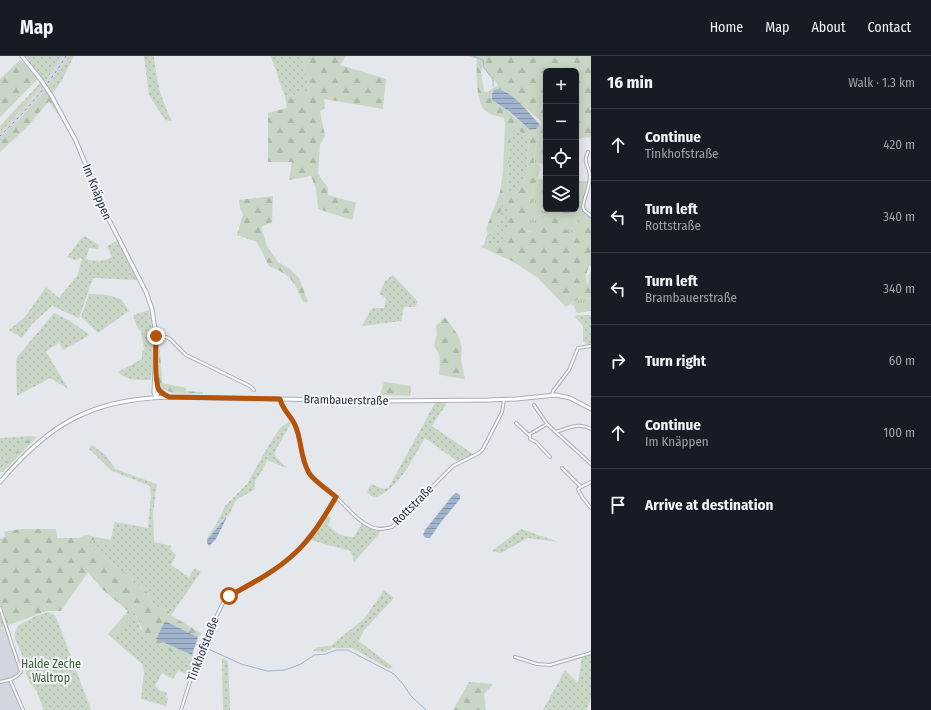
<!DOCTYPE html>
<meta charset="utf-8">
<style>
body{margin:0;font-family:"Fira Sans Condensed",sans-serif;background:#20242c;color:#f1f3f6}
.controls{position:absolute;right:12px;top:12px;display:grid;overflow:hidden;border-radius:6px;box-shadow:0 2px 10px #0003}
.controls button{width:36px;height:36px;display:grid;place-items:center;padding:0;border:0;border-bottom:1px solid #363941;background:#171b24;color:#f1f3f6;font:20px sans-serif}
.stop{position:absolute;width:12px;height:12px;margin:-9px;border:3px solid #b45309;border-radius:50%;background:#fff}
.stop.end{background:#b45309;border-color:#fff;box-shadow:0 1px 4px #0008}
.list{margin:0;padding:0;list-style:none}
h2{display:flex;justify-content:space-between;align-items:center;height:52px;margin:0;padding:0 16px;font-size:17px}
h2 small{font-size:13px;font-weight:400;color:#9ea1a6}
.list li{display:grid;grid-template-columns:26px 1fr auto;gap:12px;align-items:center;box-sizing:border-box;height:72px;padding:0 16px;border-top:1px solid #363941}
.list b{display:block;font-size:15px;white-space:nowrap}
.list p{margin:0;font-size:13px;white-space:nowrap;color:#9ea1a6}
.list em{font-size:13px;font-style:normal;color:#9ea1a6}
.icon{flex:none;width:22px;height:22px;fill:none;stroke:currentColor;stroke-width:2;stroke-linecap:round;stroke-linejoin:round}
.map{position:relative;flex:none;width:591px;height:654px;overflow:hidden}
header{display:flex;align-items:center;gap:24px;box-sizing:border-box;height:56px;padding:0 20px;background:#171b24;border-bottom:1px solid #363941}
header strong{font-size:19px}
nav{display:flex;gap:22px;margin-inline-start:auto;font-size:14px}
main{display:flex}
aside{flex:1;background:#171b24}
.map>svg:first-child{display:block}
.built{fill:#d2d6de}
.grass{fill:url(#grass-dots)}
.forest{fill:url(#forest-firs);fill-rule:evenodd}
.park{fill:url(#park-tufts)}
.water{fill:url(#water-rules)}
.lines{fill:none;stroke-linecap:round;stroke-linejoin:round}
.stream{stroke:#9fb4cc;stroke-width:1}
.minor-casing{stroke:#a9aeb7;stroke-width:4}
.tertiary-casing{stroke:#a9aeb7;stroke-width:5}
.secondary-casing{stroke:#a9aeb7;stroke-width:5}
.minor{stroke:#f7f8fa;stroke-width:2}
.tertiary{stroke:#f7f8fa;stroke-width:3}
.secondary{stroke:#fff;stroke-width:3}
.rail{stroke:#7d8696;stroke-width:1;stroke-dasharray:2 4;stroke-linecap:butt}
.tertiary-bridge-casing{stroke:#a9aeb7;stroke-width:5;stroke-linecap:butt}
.tertiary-bridge{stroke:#f7f8fa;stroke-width:3}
.route{stroke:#b45309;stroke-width:5}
.labels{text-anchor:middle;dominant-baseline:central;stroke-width:4;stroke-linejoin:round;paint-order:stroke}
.street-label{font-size:12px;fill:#2b3445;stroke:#f4f6f9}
.park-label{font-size:12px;fill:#3f6138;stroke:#f4f6f9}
</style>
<header>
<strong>Map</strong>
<nav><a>Home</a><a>Map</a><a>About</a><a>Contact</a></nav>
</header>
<main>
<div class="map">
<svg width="591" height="654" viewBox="0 0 591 654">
<defs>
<pattern id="grass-dots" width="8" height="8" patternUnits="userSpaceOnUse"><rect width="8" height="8" fill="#c9d6c5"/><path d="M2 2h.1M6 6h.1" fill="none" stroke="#adb8ab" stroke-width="1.8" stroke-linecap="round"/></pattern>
<pattern id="forest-firs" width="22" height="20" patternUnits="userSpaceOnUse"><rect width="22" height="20" fill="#c9d6c5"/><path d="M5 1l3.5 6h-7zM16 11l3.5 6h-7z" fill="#adb8ab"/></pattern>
<pattern id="park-tufts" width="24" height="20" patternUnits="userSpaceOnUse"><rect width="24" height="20" fill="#c9d6c5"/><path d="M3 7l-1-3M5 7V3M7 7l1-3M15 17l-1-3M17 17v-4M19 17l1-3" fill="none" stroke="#adb8ab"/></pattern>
<pattern id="water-rules" width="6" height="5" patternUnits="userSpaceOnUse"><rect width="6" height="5" fill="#9fb4cc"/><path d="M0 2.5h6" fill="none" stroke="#8293a7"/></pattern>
</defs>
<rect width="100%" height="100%" fill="#e4e7ec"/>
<path class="built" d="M62,0H68L45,34L20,63L0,82V76L17,59L34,40L45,26Z
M6,571L23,613L20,620L12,624L24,654H0V573Z"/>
<path class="grass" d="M26,0H62L45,26Z
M68,0H74L61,26L53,37L48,30Z
M144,0H154C156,24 161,44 172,65L165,64L149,39Z
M271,0H303L309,36L285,41Z
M40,27L42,30C29,46 15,61 0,76V70Z
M516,73L524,79L526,78L531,83C526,94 529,103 527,114C525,123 521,129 517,137L507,134L511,75Z
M502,146L510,147C507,161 513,175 499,187C494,191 490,191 484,188L488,177L491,178C499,171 500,157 502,146Z
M84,180L99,189L98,193L89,192L86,203C95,205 103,206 112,201L107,190L117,185L137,224L93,222L79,262L52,250L33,267L22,282L9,274L25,261L46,231L59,242L78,218L82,202L75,204L67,201L80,184Z
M393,219L418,246L415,251H404L401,265L362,270L372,252H384L386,242L379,238L385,225Z
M89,238L107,239L121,243L129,255L98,277L81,261Z
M149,254C154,278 153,300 151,324C139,324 126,325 118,316L142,303V295L144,294L141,275L137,272L133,259Z
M54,257L70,265L90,279L63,294L59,287L46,295L68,333L50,322L17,340L16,305L18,300Z
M577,259H591V289H587L583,286V270L575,261Z
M435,347H447L432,370L473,398L458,406L425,382C411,405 400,432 374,442L367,436L371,428L384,433L389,431Z
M290,365L291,367L276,394L275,400L287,412L267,404L262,415L255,425L254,434L236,444L229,459L224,462L207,484V482L217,467L225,450L247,428L266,394L280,372Z
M31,380L0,413V382Z
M91,389C102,395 109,402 115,413L157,428L153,457L154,486L171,490L170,493L176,499L171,509L189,521L195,512L201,516L171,559L169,558V555L158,552L152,548L150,541L146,535L138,530L129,520L90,491L92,484L110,488L115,466L148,472L151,439L150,430L112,415L89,393Z
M327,460L331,462L328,469C336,477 342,481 354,481L362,467C368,470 375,472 380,475L379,478L354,506L351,495L310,484Z
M521,473L559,486L528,482L501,497L492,495Z
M384,534L394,542L363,575L359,585L393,611L389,613L352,592H333L325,596L313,595L317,591L330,590L364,563Z
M48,556L53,558L56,561L91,654H44L37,636L30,627L26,617L23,601L15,583V576L19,569L34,561Z
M135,556L141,574L169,595L195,604L191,619L178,615L173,623L162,617L155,630L160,635L167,636L166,641L168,642L166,650L141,643L144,616L142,608L112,582Z
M591,598V642L587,653L588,654H543L565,614L578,627L582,600Z
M222,602L228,605L230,654H223Z"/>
<path class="forest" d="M303,0H346L340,9L386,23L383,53L324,43L325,52L320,55L325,80L320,89L318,118L328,132V139L356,147L352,164L318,153L316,133L311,120L289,124L292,106H268V57L287,52L285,41L309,36Z
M468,0H591V81L576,83V15H546V79L539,78L536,89L534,107L539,108L540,112L538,122H536C532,133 533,144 530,155C528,162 526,168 524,174L530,176L546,151V148V153H572L563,172L580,154L576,151V117L578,125H588L582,152L583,155L591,161V210H589L586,219L587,230L589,223L588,220L591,216V243L581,241L566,251L538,222L512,205L481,191L484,188C490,191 494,191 499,187C512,176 507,161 510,147L503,146C500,157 499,171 491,178L488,177L486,173L500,136L503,115L505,68L504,62C498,60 490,59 486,55C476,48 476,15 477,3ZM484,8L485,13L498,29L487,36L484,35L481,16ZM499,33L505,35L541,65V69L536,73L530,74L505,53L497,48ZM516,73L525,79L526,78L531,83C526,94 529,103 527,114C525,123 521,129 517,137L507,134L511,75Z
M20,4L30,12L38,23L0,61V23Z
M45,34L62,62L61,63L49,45L28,70L0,96V82L20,63Z
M273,140L272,166L261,171L267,190L278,206L290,213L299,222L308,246H303C294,225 291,219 269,210L257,186L237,179L243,158L240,153L239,144Z
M445,261L458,279L462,291L461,304L465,323L439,319C440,306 442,301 434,290L437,278L436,270Z
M159,294H160L162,327L187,332L185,335L203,336V338L174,337L161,333L159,327Z
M384,326L411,330L410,340L380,339Z
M31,380L37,381L3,416H0V413Z
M21,473H56L57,482H79L86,479L111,484L110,488L92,484L90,491L129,520L138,530L146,535L150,541L152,548L158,552L169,555V558L202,578L198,581L165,565L156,583L195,600V604L169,595L146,583L135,556L112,582L108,578L128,555L102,533L88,516L61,555H47L0,572V482L5,481L4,476Z
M469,626L493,628L484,638L486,654H453Z"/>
<path class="park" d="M539,78L546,79V95L544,108L534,107L536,89Z
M536,122L546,124V148L539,178L524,174C525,168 528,163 529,156C533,145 532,133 536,122Z
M576,151L582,157L577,179L563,172L572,153H576Z
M581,241L591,243V255L577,257L574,250L571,248Z"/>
<path class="water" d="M499,33C516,39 528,56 540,69L536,73L530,74L510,56L492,44V38L494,34Z
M456,437L460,439V443L441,466L430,482H426L423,479L425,474L453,439Z
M226,461V463L216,483L209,490L207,487V484Z
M165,565L198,581L192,599L156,583Z"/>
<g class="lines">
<path class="stream" d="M473,0L483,4L484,12L493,23V30
M544,77H546
M576,136L578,143
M196,588L200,590
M204,591L241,608L267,615L285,614L301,608L314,599L326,598L336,594H348L394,618L403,628L411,640L426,654"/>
<g class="minor-casing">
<path id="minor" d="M588,96C582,108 590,110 590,120C590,131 584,141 583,151L584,154L591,160
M156,280L166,281L170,283L186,299L250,330L254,334
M552,339L553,335L569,314L578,292L591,290
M280,343C282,353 291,360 295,369C301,382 300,398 306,411C311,423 324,430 334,439C346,450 356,464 371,471C378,474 384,473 392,471L453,410L479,397L483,393L502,356L504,344
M534,349L547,368L591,408
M516,367L529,379
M547,368L530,378V383L536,386L550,401
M556,376C568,372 579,366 591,373
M562,412L581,431L591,426
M581,431L578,433L582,441L591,452
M0,552L21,616C16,623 8,624 0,626
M515,601L537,608L550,609L591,597
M10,624L23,654
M181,654L201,591L225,543L274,514L296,497L323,463L337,441"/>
</g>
<g class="tertiary-casing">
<path id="tertiary" d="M22,0L41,24
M51,39L76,85L106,158L146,236L152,253L156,280L154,337L156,341
M156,341L158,337L157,323"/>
</g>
<g class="secondary-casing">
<path id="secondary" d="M158,333L167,340
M0,426C49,368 91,343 169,341L383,345L488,344L516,343L556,339L570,342L591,353"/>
</g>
<use href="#minor" class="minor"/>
<use href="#tertiary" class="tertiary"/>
<use href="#secondary" class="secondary"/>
<path class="rail" d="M0,80C25,56 48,30 66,0"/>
<g class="tertiary-bridge-casing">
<path id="tertiary-bridge" d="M41,24L51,39"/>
</g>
<use href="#tertiary-bridge" class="tertiary-bridge"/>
</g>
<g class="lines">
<path class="route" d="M156,280C156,291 154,325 159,334C161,337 165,339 169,341L280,343C282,353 291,360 295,369C302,384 300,402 309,417C313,424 329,435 336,441C324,461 312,482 294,498C276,515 251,528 229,540"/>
</g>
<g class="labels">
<g class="street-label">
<text transform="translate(97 136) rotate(68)">Im Knäppen</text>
<text transform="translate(346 344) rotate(1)">Brambauerstraße</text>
<text transform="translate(413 449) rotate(-45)">Rottstraße</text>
<text transform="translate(203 593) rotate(-69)">Tinkhofstraße</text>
</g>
<g class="park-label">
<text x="51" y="608">Halde Zeche<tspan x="51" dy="14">Waltrop</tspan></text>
</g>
</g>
</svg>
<div class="controls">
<button>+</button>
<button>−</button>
<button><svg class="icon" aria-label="locate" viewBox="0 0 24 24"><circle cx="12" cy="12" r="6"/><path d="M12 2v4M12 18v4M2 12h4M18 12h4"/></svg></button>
<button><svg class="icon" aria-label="layers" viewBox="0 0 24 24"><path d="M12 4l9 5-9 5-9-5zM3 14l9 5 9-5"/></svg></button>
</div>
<div class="stop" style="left:229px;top:540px"></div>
<div class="stop end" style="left:156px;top:280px"></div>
</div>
<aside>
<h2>16 min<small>Walk · 1.3 km</small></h2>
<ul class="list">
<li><svg class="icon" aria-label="ahead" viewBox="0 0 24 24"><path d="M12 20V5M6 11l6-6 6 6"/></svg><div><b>Continue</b><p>Tinkhofstraße</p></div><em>420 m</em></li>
<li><svg class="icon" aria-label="left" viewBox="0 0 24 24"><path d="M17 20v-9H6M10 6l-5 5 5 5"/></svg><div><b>Turn left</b><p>Rottstraße</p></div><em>340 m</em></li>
<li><svg class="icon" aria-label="left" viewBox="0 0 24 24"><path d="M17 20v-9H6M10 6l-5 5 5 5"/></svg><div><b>Turn left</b><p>Brambauerstraße</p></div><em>340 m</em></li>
<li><svg class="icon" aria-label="right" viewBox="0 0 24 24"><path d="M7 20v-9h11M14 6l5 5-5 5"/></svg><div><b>Turn right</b></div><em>60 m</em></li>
<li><svg class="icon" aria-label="ahead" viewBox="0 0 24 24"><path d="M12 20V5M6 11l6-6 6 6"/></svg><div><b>Continue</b><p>Im Knäppen</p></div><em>100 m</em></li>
<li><svg class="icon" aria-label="arrive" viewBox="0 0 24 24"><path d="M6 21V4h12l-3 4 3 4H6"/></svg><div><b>Arrive at destination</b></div></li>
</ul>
</aside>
</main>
